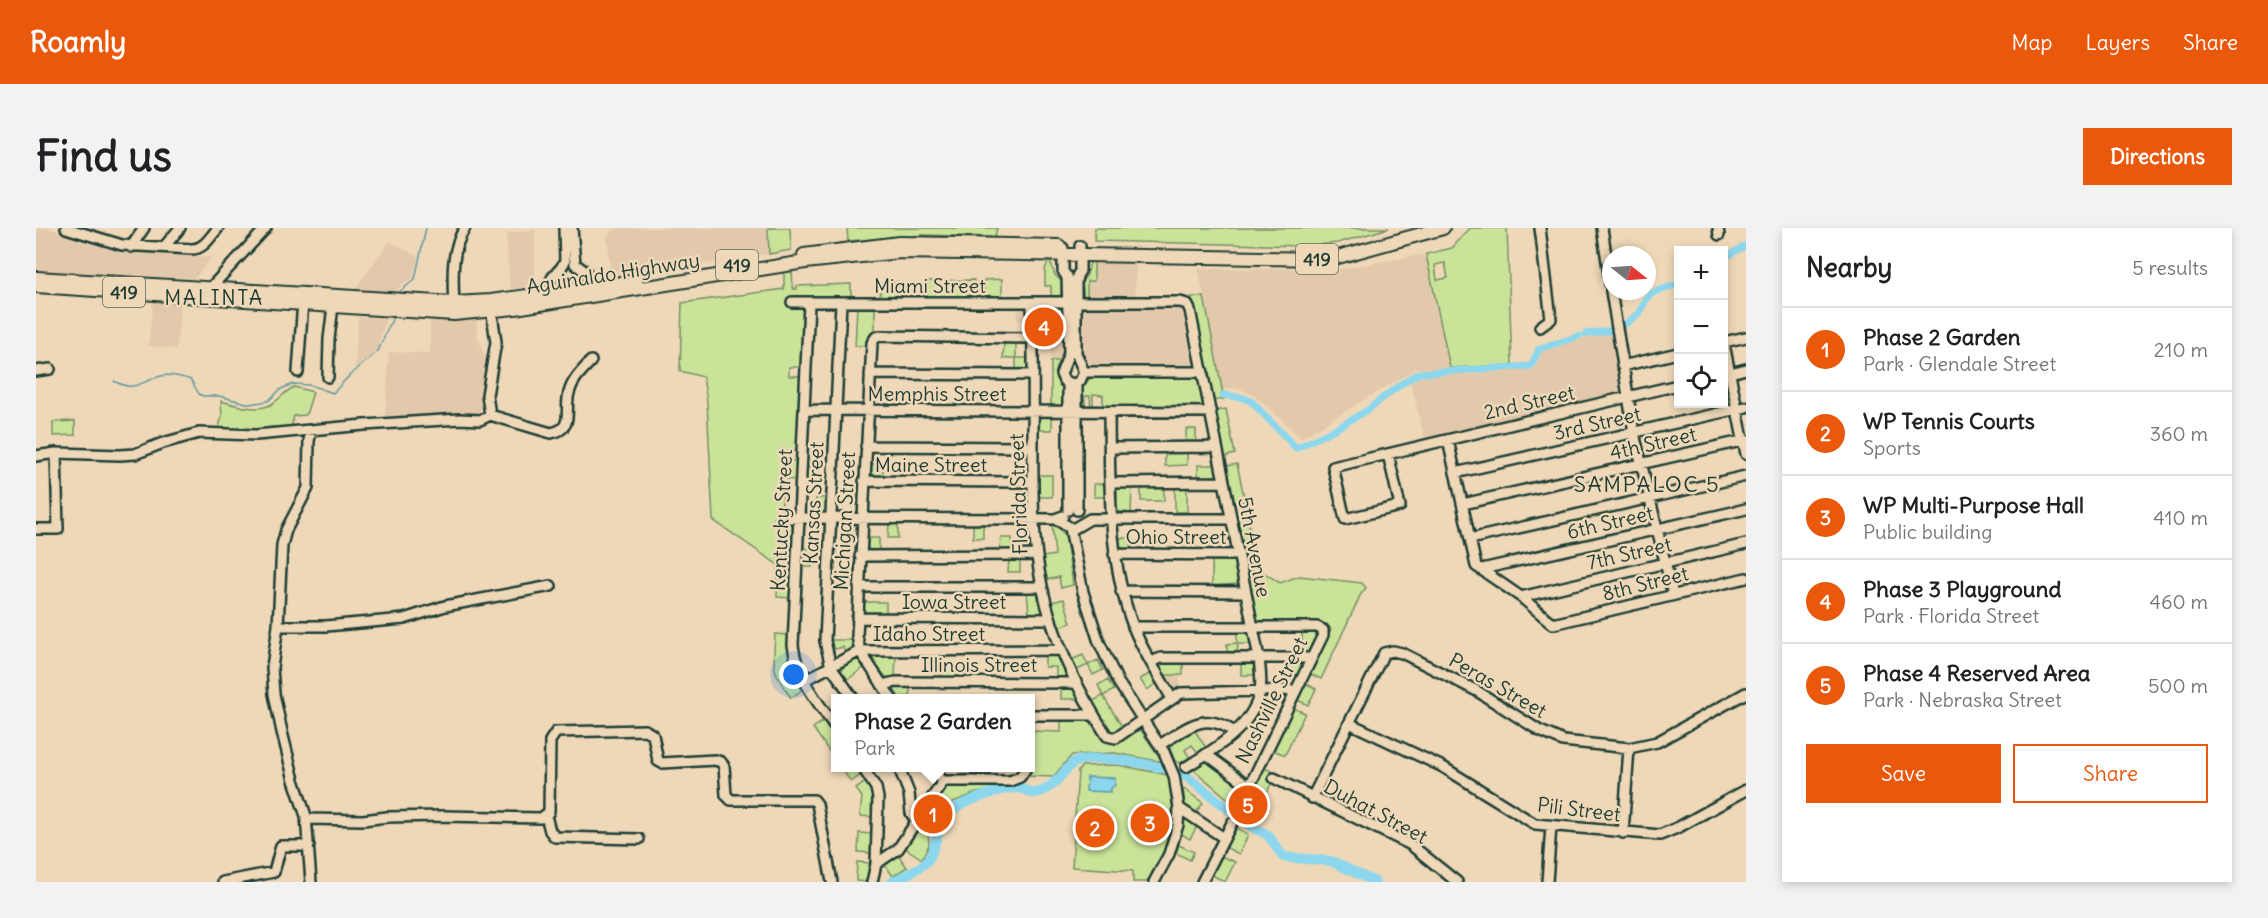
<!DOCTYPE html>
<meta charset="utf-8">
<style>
body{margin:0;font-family:Delius,sans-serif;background:#f2f2f2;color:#202124}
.controls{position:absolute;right:18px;top:18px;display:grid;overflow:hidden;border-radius:0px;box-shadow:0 3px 9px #0003}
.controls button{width:54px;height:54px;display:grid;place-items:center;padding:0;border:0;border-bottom:2px solid #e0e0e0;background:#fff;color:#202124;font:30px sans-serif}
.compass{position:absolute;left:1566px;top:18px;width:54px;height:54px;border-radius:50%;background:#fff;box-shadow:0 3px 9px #0003;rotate:107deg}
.you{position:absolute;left:758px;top:447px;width:21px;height:21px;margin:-15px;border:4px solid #fff;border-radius:50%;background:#1a73e8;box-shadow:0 0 0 9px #1a73e833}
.badge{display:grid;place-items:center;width:39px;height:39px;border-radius:50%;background:#ea580c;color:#fff;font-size:20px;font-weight:700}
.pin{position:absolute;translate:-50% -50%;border:3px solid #fff;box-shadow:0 2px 6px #0006}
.popup{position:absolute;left:795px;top:466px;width:204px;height:78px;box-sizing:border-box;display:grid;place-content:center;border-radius:0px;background:#fff;filter:drop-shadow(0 2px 4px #0005);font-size:20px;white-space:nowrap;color:#757577}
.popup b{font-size:22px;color:#202124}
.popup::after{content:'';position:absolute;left:50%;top:100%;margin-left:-12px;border:12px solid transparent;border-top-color:#fff}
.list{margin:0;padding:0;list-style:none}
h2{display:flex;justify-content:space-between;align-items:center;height:78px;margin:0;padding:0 24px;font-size:26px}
h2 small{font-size:20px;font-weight:400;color:#757577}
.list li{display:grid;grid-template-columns:39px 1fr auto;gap:18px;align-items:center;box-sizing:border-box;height:84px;padding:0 24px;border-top:2px solid #e0e0e0}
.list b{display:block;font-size:22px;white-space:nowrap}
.list p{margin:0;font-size:20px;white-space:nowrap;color:#757577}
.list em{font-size:20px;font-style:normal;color:#757577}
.actions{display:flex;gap:12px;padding:18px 24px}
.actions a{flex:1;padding:14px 0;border:2px solid #ea580c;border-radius:0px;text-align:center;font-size:21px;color:#ea580c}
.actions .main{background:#ea580c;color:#fff}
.icon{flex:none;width:33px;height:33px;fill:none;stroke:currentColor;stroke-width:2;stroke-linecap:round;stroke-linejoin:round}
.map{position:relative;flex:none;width:1710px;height:654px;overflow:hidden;border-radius:0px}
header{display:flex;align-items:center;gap:36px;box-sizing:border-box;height:84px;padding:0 30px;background:#ea580c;color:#fff}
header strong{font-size:28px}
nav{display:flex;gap:33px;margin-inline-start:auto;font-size:21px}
.intro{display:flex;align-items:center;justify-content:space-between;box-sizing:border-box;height:144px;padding:0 36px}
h1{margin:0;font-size:42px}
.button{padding:15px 27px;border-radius:0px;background:#ea580c;color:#fff;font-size:21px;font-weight:700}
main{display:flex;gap:36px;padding:0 36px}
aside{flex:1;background:#fff;border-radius:0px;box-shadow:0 3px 9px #0003}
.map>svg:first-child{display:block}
.built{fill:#e3c9ab}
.green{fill:#cae399;stroke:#749066;stroke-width:1.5;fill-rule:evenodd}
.water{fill:#8cd7ed;stroke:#6099a3;stroke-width:1.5}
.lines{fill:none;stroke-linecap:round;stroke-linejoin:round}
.stream{stroke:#6099a3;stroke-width:1.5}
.canal{stroke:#8cd7ed;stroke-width:7}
.river{stroke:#8cd7ed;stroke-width:10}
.minor-casing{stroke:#1f3d34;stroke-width:14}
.major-casing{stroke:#1f3d34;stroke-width:16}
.minor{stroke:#efd8b8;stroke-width:9}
.major{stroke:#efd8b8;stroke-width:12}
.labels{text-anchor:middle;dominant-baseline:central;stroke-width:5;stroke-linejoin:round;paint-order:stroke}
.shield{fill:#efd8b8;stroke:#5d6c5c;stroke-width:1.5}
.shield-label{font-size:18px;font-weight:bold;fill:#1f3d34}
.street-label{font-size:20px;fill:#1f3d34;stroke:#efd8b8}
.neighbourhood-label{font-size:21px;letter-spacing:1.5px;fill:#1f3d34;stroke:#efd8b8}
.quarter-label{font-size:22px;letter-spacing:1.5px;fill:#1f3d34;stroke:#efd8b8}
</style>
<header>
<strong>Roamly</strong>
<nav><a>Map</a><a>Layers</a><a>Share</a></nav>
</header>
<div class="intro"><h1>Find us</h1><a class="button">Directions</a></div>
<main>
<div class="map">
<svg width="1710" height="654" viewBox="0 0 1710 654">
<rect width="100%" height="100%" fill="#efd8b8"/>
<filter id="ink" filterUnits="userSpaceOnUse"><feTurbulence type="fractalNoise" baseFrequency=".0167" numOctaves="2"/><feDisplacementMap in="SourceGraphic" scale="12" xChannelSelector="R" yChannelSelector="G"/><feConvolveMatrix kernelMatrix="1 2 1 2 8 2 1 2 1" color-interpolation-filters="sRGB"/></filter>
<g filter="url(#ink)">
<path class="built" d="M2,0H12L85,22L176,29L158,51L0,43V8Z
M580,0H732L733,26L575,51L571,8Z
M499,2V58L474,61L470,5Z
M354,13L382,29L377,50L368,55L358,65L318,62Z
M1390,26L1414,140L1380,141L1265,210L1233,180L1217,167L1204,161L1195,160L1167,166L1046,168V160L1057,148V139L1046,126V53L1051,47L1054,34L1058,32L1100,33L1099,70L1155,69H1168L1162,41L1296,40L1297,42Z
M117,73L145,76L140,121L112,118Z
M981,79H989L992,81V93H981Z
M1002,80H1024L1027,83L1028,128L1023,133H1015V93H1000V82Z
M322,89L350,90L341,122L319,141Z
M394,92H441V107L449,129L444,185L349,192L353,124L394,125Z
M1577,104L1585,167L1389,212L1374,152L1385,147L1499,141L1505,124L1550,109Z
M1127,447H1144V461L1137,463Z"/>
<path class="green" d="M732,0H754L755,22L733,26Z
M811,0H961L959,9L888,7L812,13Z
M1059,0H1353L1302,15L1270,18L1058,13Z
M1434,0H1471L1476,137L1414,140L1390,26L1416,20ZM1409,35L1412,50L1401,52L1399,37Z
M1013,31L1019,47L1026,54L1025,69H1015V58H1009V42Z
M1058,32V53H1051V70H1048L1046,53L1051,47L1054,34Z
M756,42L757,61H761V58L815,56V70L756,78L769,81L766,139H753V148H765L761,223L748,224V232L761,233L760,252L747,251L745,295L755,296L758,298L757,324H743V338H756L754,370L741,369L742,337L677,292L671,174L667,149L644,143L646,75L748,61V43Z
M966,51V69H948V52Z
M938,52L937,69L891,70V53Z
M862,54V70H844V55Z
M1155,69H1168L1188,171L1177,173Z
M821,79H839V103L831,110L830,118H819Z
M1000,93H1015V104L1000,105Z
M968,115H980V130H993L994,138L991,141H980V130H967Z
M1015,133H1023C1017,143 1018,152 1027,159V175L1025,178H1015Z
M1055,149H1160L1163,151L1168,176L1167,179H1067V167L1057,166V180H1055L1054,168H1049V180L1046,178V160Z
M258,159L277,164L270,187L258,188L255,200L235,199L215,204L182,203L186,188L185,173C200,177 220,184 234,177C241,174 248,164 258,159Z
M1190,181L1199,226L1188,229L1179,183Z
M1005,189H1016V202H1002V192Z
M39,193V207L17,208V194Z
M1150,201H1160V215H1150Z
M1129,224H1151V237L1129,238Z
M835,236H847V248H836Z
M1201,236L1209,273L1197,276L1190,238Z
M1162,237H1179L1181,249L1162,250Z
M770,239L782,240L781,259L769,258Z
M1002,247H1016V269H1002Z
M1058,256H1070L1071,269H1058Z
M1083,259H1096L1095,285L1080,283L1081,262Z
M1105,259H1128V273H1105Z
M1139,259H1151V284H1139Z
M780,270H791V282L788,285L779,284Z
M1210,282L1222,341L1244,355L1263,348L1326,355L1330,360L1325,366L1285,451L1274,446L1295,401L1291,396L1223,395L1221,393L1213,353L1224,351L1222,342L1211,344L1199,284Z
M853,296H862V310H852Z
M937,296H947V310H937Z
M1016,296H1019L1029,307L1037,357L1025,360L1023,349L1010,352L1006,329L1019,327Z
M831,310H843V322H834L831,320Z
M965,310H976V322H964Z
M1080,310H1095V322H1085L1082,320Z
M766,320L777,321L776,339H765Z
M973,331H984V344H972Z
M1176,332H1195L1199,335L1203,356L1176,358Z
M991,363L1003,365L1009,383L1006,386H993Z
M1028,371L1035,395L1023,399L1016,374Z
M827,374H850V385L830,386L827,383Z
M1201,403H1210L1214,406L1216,416H1202L1201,426H1191V416L1201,415Z
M1266,404L1281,405L1273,426L1266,427Z
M739,406L752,407L756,437L767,461L755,470C735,441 737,441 739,406Z
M795,412H817L818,420L809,425L807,419L795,422Z
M841,426H860L859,449H850L836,432Z
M1009,427L1024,428L1033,446L1029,451H1020V439H1009Z
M1047,427L1052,437L1062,432L1067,442L1057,447L1052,437L1039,443L1035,432Z
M821,430L829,439L811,452L805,444L807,439Z
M1127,435H1147V447H1127L1123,439Z
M1205,435H1216L1218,437L1219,447H1205Z
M1252,435L1267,436L1263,446H1252Z
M906,438L923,439V450H905Z
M1115,445L1121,455L1111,462L1104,451Z
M1072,452L1078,462L1067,468L1087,500L1080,505H1075L1055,474L1067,468L1062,457Z
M1269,455L1280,461L1272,477L1261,472Z
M863,457L874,458V469H863L859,463V460Z
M1025,459L1039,461L1044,471H1025Z
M1257,480L1269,485L1249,527L1237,522Z
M789,492L799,508V532L777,500Z
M1053,492C1060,497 1062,506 1069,512C1080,523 1093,504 1104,501L1127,534L1079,525L1036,527L1017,549L994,548L996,537V503L1025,504V493Z
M1158,501L1170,520L1162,525L1156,517L1149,522L1154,530L1146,536L1139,533L1134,521L1136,516Z
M1169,532L1210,561L1221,556L1228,540L1240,545L1218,593L1158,542L1154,541Z
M1082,537L1132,547C1144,587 1133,619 1112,654H1097V643L1036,639L1042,543L1046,538Z
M805,540H822L826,546L815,554Z
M831,553L839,571L838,589L824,588L826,569L820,561Z
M911,558H977L940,565L912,576L892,603L893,617L886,631L868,619L907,561Z
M1147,560L1167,575L1160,585L1149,577Z
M1149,591L1161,598L1154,611L1145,606Z
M1199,598L1212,607L1203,626L1189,619Z
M823,605L836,606L835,625L822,624Z
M1143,617L1158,624L1154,632L1140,625Z
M862,627L871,639L857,648L849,637Z
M1184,628L1199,634L1189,654L1176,647Z
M821,634L834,635L832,654L820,653Z"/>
<path class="water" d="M1051,549L1079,550V557L1075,560V564L1050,563Z"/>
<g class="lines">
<path class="stream" d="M361,66L379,51L390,0
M78,153C99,165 105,153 125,148C134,146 146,149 155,152L163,166L167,168H183L214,176L232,173L245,161L257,156L274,157L297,165L312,149L342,123L357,89"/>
<path class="canal" d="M1688,30L1710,17
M1588,97L1603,85L1611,70L1616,65L1642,56
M1550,106L1578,102
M1187,167L1208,170L1216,174L1260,220C1286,208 1311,196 1334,180C1351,168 1365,153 1384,145L1495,138L1503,121L1543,108"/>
<path class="river" d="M1146,545L1216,599L1232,607L1247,629L1295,633L1339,654
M856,654C867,647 884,642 891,633C903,618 898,596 914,584C924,575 969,558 983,560C989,561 993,566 1000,565C1016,562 1025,546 1036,536C1051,524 1108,535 1126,540"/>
<g class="minor-casing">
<path id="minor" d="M30,0L86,17L156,21C168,21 174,9 182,0
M536,0L539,36L550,44L556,63
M1504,0L1515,91L1504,99
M1566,0L1575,60
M1682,0L1683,7
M95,19L108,0
M128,19L144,0
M1027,20V43L1033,53
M1031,48L1033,125L1025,146L1028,153L1038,156L1044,153L1048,144L1040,125V54L1041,48L1044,43V18
M1575,63L1598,205L1637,367
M177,65L178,56L230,0
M514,69C512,42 521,51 529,33L528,0
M756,74H1144L1151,76L1154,82L1223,430C1224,441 1226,453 1224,463C1217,499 1179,521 1150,539
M773,75L757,417C761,450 781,473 800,500
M805,75L789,413L795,439L817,470
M996,75C997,118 998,160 997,203C997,255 995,307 1006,358C1017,411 1041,462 1071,508L1080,510L1145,465L1260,462
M418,79C417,54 414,22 429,0
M1688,114L1710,109
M1688,116L1710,226
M1586,138L1642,125
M0,143L14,141
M262,144L267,72
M1048,144H1167
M834,146L997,147
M1690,146L1710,141
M292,149L293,111L297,78
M769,182L1175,184
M1073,184C1074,256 1071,328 1097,398C1106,423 1123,447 1136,471
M454,187L515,205C539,201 528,182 533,165C536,152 546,143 555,133
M275,203L273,213L272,260L250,302L246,317L242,398L236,439L238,466L246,504L258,552L270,588L275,654
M1412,212L1440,338L1485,369L1517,396L1710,350
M830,218L997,219
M1074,220L1181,219
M1352,226L1364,278L1309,291L1297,239L1528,184L1642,157
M0,228L20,225L84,227L99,226L127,215L163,205L220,207L328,197L424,191L444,192L454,187L451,167L460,114L455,79
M1419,245L1710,179
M828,253L997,254
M1074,255L1188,254
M1427,276L1710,212
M1032,282V155
M1041,282V155
M745,290L1019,291L1027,288
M1019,291L1037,301L1054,291H1195
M1034,300L1047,364L1063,414L1082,454L1128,524L1138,548L1143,580L1142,597L1133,626L1118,654
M0,301H22L20,225
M1434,311L1710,248
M1078,326L1203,327
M824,328L1000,327
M1446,341L1710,281
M823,359H1006
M1085,363L1209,364
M1485,369L1710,316
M821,390L1015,391
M242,398H290L368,391L409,378L515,358
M1097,399H1281L1287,402V407L1216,553L1213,555H1209L1170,526
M1115,434L1125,430H1275
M767,453L824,423L1026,422
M846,457L860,454L1040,455
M855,470L824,423L821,408L836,115L840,109L844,108L997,110
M994,487H1058
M1313,495L1407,539L1499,596L1624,607L1643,599L1710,562
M1124,517C1151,500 1168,482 1198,504
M827,540L840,560L842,570L840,636L836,654
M863,540L873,565L875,585L880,593
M900,540L906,555
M1238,550L1375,617L1421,654
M906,555L910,553H974L984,549L990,540
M1276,570L1348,425L1357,423L1366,425L1441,463L1504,503L1527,513L1593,520L1621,514L1710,465
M1143,580L1188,610
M510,588L514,603L519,609L603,611
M271,591L327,592L351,589L407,588L505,590L513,584L514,513L520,504L609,502L617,507L622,533L626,535L679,532L685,534L688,538L690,567L695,572H778L781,576L796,654
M1587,605L1593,520
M840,636L862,621L906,555
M187,654L238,644L245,618H273
M1166,654L1196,595
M1511,654L1515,598"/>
</g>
<g class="major-casing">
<path id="major" d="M768,27L863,15L1023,18
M0,50L418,75L455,73L600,53
M0,58L418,86L479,80L769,34L863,24L1287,31L1302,29L1407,0"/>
</g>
<use href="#minor" class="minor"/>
<use href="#major" class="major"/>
</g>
</g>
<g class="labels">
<g class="shield">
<rect x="1260" y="16" width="42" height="30" rx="4.5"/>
<rect x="680" y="22" width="42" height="30" rx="4.5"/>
<rect x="67" y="49" width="42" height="30" rx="4.5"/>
</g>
<g class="shield-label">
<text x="1281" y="31">419</text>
<text x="701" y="37">419</text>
<text x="88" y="64">419</text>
</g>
<g class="street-label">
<text transform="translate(577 45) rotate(-9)">Aguinaldo Highway</text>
<text x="894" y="57">Miami Street</text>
<text x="901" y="165">Memphis Street</text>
<text transform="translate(1493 174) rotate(-13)">2nd Street</text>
<text transform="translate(1561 195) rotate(-13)">3rd Street</text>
<text transform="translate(1617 215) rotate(-13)">4th Street</text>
<text x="895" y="236">Maine Street</text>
<text transform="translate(982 266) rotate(-92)">Florida Street</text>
<text transform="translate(777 275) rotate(-87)">Kansas Street</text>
<text transform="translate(745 292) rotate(-87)">Kentucky Street</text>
<text transform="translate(808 293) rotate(-87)">Michigan Street</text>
<text transform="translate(1574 294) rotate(-13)">6th Street</text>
<text x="1140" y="308">Ohio Street</text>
<text transform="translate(1219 319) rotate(79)">5th Avenue</text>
<text transform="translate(1593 325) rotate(-13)">7th Street</text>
<text transform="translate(1609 355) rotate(-14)">8th Street</text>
<text x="918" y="373">Iowa Street</text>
<text x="893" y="405">Idaho Street</text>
<text x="943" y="436">Illinois Street</text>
<text transform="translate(1462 457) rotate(30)">Peras Street</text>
<text transform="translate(1235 472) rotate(-64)">Nashville Street</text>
<text transform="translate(1543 581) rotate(7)">Pili Street</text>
<text transform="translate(1340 583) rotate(28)">Duhat Street</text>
</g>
<g class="neighbourhood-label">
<text x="178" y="69">MALINTA</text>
</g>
<g class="quarter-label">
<text x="1611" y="256">SAMPALOC 5</text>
</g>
</g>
</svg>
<div class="controls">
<button>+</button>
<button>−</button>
<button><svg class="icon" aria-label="locate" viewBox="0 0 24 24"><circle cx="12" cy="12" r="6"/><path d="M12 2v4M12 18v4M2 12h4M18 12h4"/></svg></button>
</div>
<svg class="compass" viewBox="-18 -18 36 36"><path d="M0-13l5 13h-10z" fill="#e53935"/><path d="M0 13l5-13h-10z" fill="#757577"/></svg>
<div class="you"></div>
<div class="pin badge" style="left:897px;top:586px">1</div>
<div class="popup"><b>Phase 2 Garden</b>Park</div>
<div class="pin badge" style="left:1059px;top:600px">2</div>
<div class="pin badge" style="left:1114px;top:595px">3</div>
<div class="pin badge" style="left:1008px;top:99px">4</div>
<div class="pin badge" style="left:1212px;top:577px">5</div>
</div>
<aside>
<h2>Nearby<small>5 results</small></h2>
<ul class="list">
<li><span class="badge">1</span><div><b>Phase 2 Garden</b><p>Park · Glendale Street</p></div><em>210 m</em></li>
<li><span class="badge">2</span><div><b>WP Tennis Courts</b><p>Sports</p></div><em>360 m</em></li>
<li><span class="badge">3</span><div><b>WP Multi-Purpose Hall</b><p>Public building</p></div><em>410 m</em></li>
<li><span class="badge">4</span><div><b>Phase 3 Playground</b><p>Park · Florida Street</p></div><em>460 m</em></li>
<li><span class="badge">5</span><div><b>Phase 4 Reserved Area</b><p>Park · Nebraska Street</p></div><em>500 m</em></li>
</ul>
<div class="actions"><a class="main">Save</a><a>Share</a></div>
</aside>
</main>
